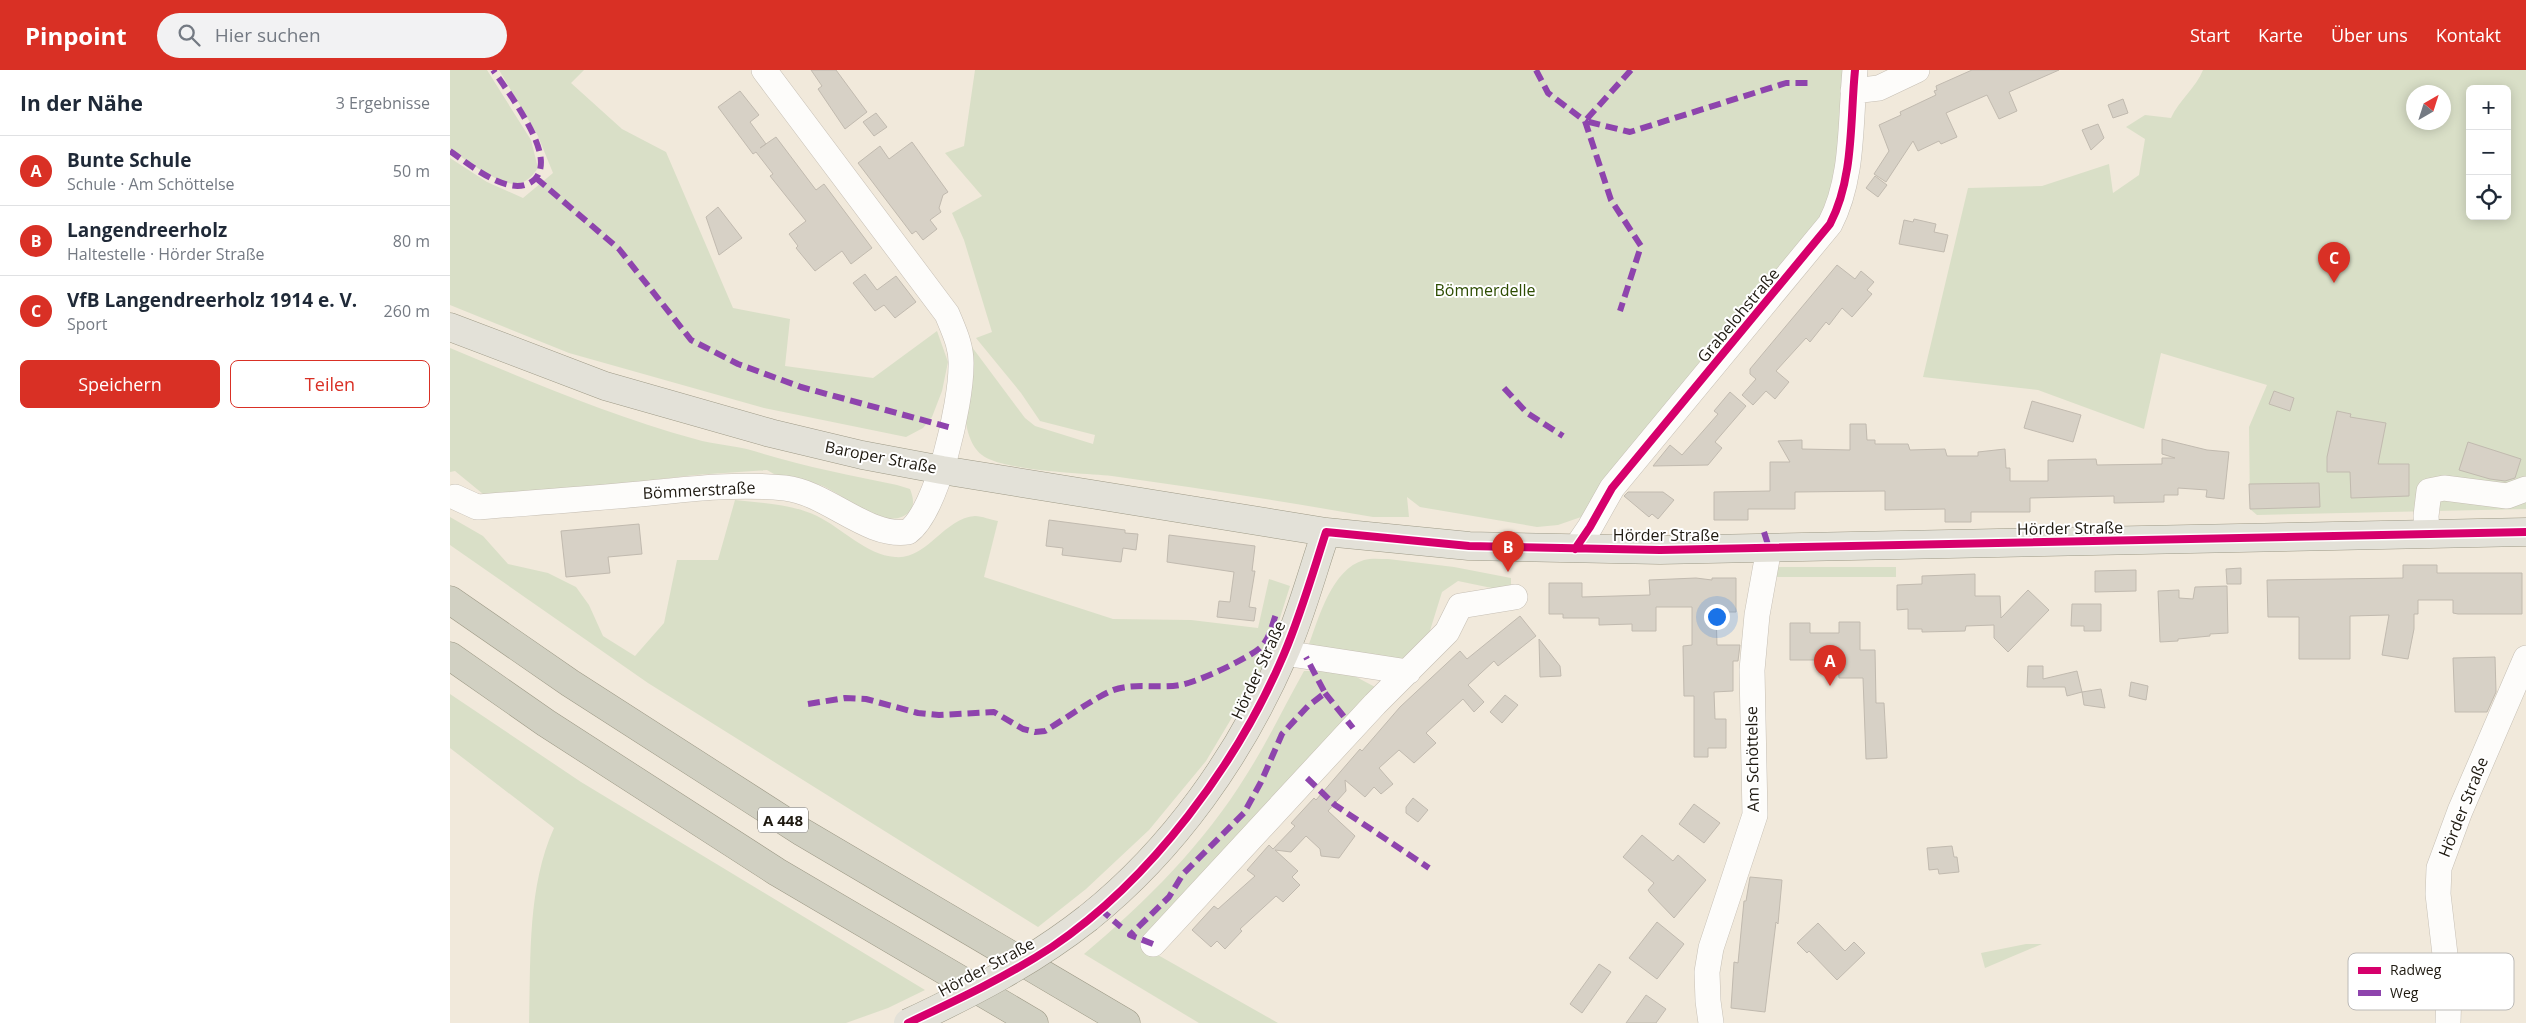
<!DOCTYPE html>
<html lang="de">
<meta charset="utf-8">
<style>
body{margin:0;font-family:"Open Sans",sans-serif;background:#f2f2f3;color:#1f2937}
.controls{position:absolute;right:15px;top:15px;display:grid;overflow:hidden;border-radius:8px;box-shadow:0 2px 12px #0003}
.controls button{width:45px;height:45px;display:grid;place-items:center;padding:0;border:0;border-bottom:1px solid #e0e1e3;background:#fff;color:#1f2937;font:25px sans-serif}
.compass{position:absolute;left:1956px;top:15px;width:45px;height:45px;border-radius:50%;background:#fff;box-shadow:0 2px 12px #0003;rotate:39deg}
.you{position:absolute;left:1266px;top:546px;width:18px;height:18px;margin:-12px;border:4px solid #fff;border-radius:50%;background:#1a73e8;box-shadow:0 0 0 8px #1a73e833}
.badge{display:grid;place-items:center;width:32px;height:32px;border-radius:50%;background:#d93025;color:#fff;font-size:16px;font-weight:700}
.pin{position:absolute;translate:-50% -41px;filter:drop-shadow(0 1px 2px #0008)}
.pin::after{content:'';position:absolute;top:26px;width:18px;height:15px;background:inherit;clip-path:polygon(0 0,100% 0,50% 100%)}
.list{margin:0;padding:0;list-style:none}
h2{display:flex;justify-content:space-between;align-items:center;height:65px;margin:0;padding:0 20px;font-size:21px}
h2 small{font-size:16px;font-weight:400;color:#747a83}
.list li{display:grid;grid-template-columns:32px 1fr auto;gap:15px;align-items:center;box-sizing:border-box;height:70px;padding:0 20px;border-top:1px solid #e0e1e3}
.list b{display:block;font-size:19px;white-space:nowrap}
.list p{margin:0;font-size:16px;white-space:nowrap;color:#747a83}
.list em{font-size:16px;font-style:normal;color:#747a83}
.actions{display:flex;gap:10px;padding:15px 20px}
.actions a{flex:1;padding:11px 0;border:1px solid #d93025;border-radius:8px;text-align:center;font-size:18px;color:#d93025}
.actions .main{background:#d93025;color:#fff}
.icon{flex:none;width:28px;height:28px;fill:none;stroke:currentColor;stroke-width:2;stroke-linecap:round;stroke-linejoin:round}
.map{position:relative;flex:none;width:2076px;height:953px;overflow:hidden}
header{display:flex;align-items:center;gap:30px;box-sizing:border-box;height:70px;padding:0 25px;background:#d93025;color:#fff}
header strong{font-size:24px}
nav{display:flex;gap:28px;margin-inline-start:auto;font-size:18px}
.search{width:350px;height:45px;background:#f2f2f3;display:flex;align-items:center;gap:12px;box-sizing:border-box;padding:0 18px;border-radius:28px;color:#747a83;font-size:19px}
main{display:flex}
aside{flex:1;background:#fff}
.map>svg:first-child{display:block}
.green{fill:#d9dfc7;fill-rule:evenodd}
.building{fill:#d7d1c6;stroke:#c1baaf}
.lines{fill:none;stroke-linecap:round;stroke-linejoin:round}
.minor-casing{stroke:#c6bfb4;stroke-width:26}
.major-casing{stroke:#9e9a87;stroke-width:29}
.highway-casing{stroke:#9e9a87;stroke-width:29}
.minor{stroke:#fdfcfa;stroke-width:25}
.major{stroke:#e3e1d8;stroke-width:28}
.highway{stroke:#d1d0c2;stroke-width:28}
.major-bridge-casing{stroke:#9e9a87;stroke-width:29;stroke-linecap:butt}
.major-bridge{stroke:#e3e1d8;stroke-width:28}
.quiet{stroke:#8e44ad;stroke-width:6;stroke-dasharray:12 6;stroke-linecap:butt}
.cycleway-casing{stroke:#fff;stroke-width:11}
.cycleway{stroke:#d6006c;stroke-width:8}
.labels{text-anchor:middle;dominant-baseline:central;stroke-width:4;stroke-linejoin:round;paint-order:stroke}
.shield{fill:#fff;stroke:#625e58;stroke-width:1}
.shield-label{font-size:15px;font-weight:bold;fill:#1e1910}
.park-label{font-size:16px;fill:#2d4c01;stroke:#fff}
.street-label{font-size:16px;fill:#1e1910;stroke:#fff}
.key{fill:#fff;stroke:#bcbab7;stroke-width:1}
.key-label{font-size:14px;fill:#1e1910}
</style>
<header>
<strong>Pinpoint</strong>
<div class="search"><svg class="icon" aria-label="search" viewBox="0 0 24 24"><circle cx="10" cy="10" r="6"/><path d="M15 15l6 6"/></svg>Hier suchen</div>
<nav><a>Start</a><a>Karte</a><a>Über uns</a><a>Kontakt</a></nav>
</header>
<main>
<aside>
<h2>In der Nähe<small>3 Ergebnisse</small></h2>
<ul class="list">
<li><span class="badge">A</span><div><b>Bunte Schule</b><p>Schule · Am Schöttelse</p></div><em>50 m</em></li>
<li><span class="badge">B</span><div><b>Langendreerholz</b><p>Haltestelle · Hörder Straße</p></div><em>80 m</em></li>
<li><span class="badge">C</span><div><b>VfB Langendreerholz 1914 e. V.</b><p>Sport</p></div><em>260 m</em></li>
</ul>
<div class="actions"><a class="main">Speichern</a><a>Teilen</a></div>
</aside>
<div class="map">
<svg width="2076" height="953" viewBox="0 0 2076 953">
<rect width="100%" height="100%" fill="#f1e9db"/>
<path class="green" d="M0,0H37L81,70L88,98C83,105 75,114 66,114C49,115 14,89 0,79Z
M49,0H134L121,13L172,59L216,82L283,238L340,249L335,296L423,308L487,261L498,292L492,321L482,347L473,358L456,367L314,338L119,283L0,235V88L37,112L73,128L103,103L88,66Z
M525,0H1395L1385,110L1376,142L1131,447L1108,455L1087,457L970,437L957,427L959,447H923C836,432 749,418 662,406C633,403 552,401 532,385C505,364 517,303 519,273L575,348L585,356L643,374L645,365L590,351L571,323L526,268L542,262L514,170L502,143L532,126L495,83L514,76Z
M1753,0H2076V439L1807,445L1800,439L1799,357L1817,315L1711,283L1694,359L1588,320L1473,307L1518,118L1592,116L1659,94L1663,123L1689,105L1695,69L1676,57L1695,45L1721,48C1729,30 1746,18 1753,0ZM2020,19H2057V146H2020ZM1964,22H1994V52H1964Z
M0,278C80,311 161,346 245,369C264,375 285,375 304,381C351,396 399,405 447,415L460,419C463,427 465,434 460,441C439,465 394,425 373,416C357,410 340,407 324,404L317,400L245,405L49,428L33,424L5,401L0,402Z
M285,430C313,433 342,434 367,446C392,458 416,485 445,487C477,490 494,448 525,446C532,446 541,450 548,451L534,507L663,549L741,550L808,558L819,509L840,516L817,589L756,691L699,760L636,819L588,857L198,613L0,475V447L33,466L58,494L98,503L126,517L139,535L153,566L185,586L214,553L227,490H268Z
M938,489L1004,497L1061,508V522L1008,511L992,522L978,567L955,588H922L859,574C869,547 882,499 914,490C921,488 930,489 938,489Z
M1325,497H1446V507H1325Z
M854,601H895L925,617L692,876L828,953H749L634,884C695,833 755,773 797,704C818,671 835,635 854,601Z
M0,624L131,712L475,920L438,938L396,953H79C81,888 77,818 104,758L0,678Z
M1576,874H1592L1535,898L1531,883Z"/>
<path class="building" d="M361,0H386L417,42L395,59L368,19L372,16Z
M1522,0H1609L1559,22L1567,41L1549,49L1537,25L1496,43L1507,67L1491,74L1489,71L1468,81L1463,71L1436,112L1424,104L1439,81L1429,55L1451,45L1450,42L1486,25L1484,21L1487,20L1486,16Z
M290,21L309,45L300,52L316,74L310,78L326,67L366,120L374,114L422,178L401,194L392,181L365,201L346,178L348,176L339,164L356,151L320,106L323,104L306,82L303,84L268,37Z
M1673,29L1678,43L1663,48L1658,35Z
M426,43L437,57L424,66L413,52Z
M1648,54L1654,68L1641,80L1632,60Z
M462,72L498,122L493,125L489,138L491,142L480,150L487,159L473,170L466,161L462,164L408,93L430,76L439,89Z
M1425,106L1437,115L1428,127L1416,118Z
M268,137L292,168L269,185L256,147Z
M1464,149L1486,154L1484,162L1498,165L1494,182L1449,174L1454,150L1463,152Z
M1387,195L1405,209L1411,201L1424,212L1417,220L1422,224L1402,247L1392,238L1379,255L1376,252L1360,272L1356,268L1326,301L1339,312L1325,329L1316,321L1303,335L1292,325L1306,309L1300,304V299Z
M415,204L427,220L446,206L466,232L445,248L434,235L425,241L403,213Z
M1824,321L1844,328L1840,341L1819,334Z
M1280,322L1296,336L1265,372L1272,378L1258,395L1203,396L1220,375L1232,385L1268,344L1264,341Z
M1582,331L1631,345L1623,372L1574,358Z
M1887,341L1901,344L1900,347L1936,353L1928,394H1959V426L1901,428L1900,402H1877V387Z
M1400,354H1416L1417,370H1425V374H1458L1460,380L1495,379L1497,386H1528V382L1555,379L1556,398H1560V411H1598V390L1646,389L1647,395L1712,394V388H1725L1712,384V369L1757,380L1779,382L1774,429L1756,427L1757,420L1728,418V425H1714V432L1664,433V426L1580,428V442H1521V452H1495V439L1435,440V421L1345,422V439H1298V450H1264V422L1320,421V392H1340L1328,371L1352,370V379L1400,380Z
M2018,372L2071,389L2065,408L2055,411L2040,409L2009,400Z
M1869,413L1870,437L1800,439L1799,414Z
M1178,422H1213L1224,430L1208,449L1202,444L1199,447L1174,426Z
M599,450L675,460V463L688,464L686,480L673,478L671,492L612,485L613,478L596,476Z
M189,454L192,484L158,487L160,503L116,507L111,461Z
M719,465L805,476L802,501H805L799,537L806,538L804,551L767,547L769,531L780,532L784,502L717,492Z
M1953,495H1987V503H2072V544H2008L2003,543V530H1968V544H1964V559L1958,589L1932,585L1939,545L1900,546V589H1849V547H1818L1817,510L1953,508Z
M1791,498V514H1777L1776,499Z
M1686,500V521L1645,522V501Z
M1525,504V526H1550L1551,548L1578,520L1599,540L1558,582L1544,568V555L1516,556L1515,561L1472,562V559H1458V539L1447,540V515L1472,514V506Z
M1246,508L1262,510V508H1286V542H1266L1267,575H1290L1288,591H1283V621L1264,622L1265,649H1276V678H1258V687H1244V626H1234L1233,576L1242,575V537H1206V561H1182V554L1149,555V548H1113V544H1099V513H1132V527L1200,525L1199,510Z
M1777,516L1778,563L1760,564V566L1728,569V571L1710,572L1708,521L1729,520V528L1743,529L1745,517Z
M1622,534H1651V561H1634V556H1621Z
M1070,546L1086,566L1048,596L1044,591L1018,615L1034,632L1024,642L1013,629L976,663L986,673L964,693L949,680L929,698L943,714L931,724L924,717L915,727L895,710L896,721L878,741L905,766L889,788L871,786L870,779L856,766L841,782L825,780L848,801L842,807L850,815L833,832L826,826L790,859L792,861L775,879L767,871L761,877L742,860L764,836L768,839L805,806L797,800L819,775L823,779L845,756L841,753L864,728L866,730L910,679L912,681L950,637L1010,581L1017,589Z
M1389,552H1410V580H1425L1426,633H1434L1437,688L1416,689L1413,608H1389L1388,591L1385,590H1340V553H1360V563H1389Z
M1089,569L1110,596L1111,606L1090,607Z
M2045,587L2046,622L2037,642H2005L2003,588Z
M1578,596H1593V609L1627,601L1632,622L1651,619L1655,638L1634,635L1632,622L1617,626L1615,617H1577Z
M1681,612L1698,616L1696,630L1679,626Z
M1055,625L1068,635L1052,653L1040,642Z
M963,728L978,740L968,752L956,743V737Z
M1244,734L1270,753L1254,773L1229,754Z
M1192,765L1223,791L1228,785L1256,810L1224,848L1200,823L1198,820L1204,813L1173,787Z
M1502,776L1504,787H1507L1509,802L1489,804L1488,799L1479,800L1477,778Z
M1300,807L1332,810L1328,854L1326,852L1315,942L1281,938L1284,892L1288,893L1294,831H1296Z
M1207,852L1234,874L1207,909L1179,888Z
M1368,853L1395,881L1404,872L1415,883L1387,910L1359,881L1357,883L1347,873Z
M1149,894L1161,902L1132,943L1120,934Z
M1196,925L1216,939L1206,953H1176Z"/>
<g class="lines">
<g class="minor-casing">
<path id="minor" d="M1403,21L1429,18L1467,0
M5,427L27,437C81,433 136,429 190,424C238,419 286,413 335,418C378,423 417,468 458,462C488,440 511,333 511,296C512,277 504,261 497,244L314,0
M1977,463L1976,446L1979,421L1994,418L2057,426L2076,419
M1125,479L1140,457L1162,418L1380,154C1404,108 1400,51 1405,0
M834,583L958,602
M703,874L925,634L997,562L1010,536L1065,527
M1261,953L1258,931L1257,902L1261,878L1305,745L1302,600L1307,545L1319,478
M1998,953L1999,919L1988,824L1989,798L2010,741L2076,588"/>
</g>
<g class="major-casing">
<path id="major" d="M0,257L155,316L320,363L412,385L492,400L876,462L1019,476L1210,480L2076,462
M638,848C724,779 790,685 834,584C851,545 862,503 876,462"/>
</g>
<g class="highway-casing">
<path id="highway" d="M0,530L120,613L352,762L676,953
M0,586L96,653L327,802L584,953"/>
</g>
<use href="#minor" class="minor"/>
<use href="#major" class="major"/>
<use href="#highway" class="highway"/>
<g class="major-bridge-casing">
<path id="major-bridge" d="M458,953C522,923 582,892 638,848"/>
</g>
<use href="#major-bridge" class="major-bridge"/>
<path class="quiet" d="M1086,0L1098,23L1135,51L1161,130L1191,176L1170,241
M1181,0L1135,51L1180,62L1336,13H1358
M0,81C20,95 63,131 85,109C91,103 92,93 90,84C85,59 58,21 43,0
M86,108L169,179L241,270L288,294L351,317L502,358
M1054,318L1077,343L1113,366
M1314,462L1319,478
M875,623L903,658
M358,634L395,628L416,629L468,643L489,645L544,642L573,659L585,662L595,661C615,649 641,630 661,621C682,612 708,619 730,615C746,613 802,587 812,576C820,567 822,555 826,544
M857,708L885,735L979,798
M650,839L671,857
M703,874L680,865L719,827L733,804L794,743L811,712L832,664L858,636L875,623L856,587"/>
<g class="cycleway-casing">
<path id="cycleway" d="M1125,479L1140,457L1162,418L1380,154C1404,108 1400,51 1405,0
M458,953C507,930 556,907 602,877C701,810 788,693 834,584C851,544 863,502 876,462L1019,476L1210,480L2076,462"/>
</g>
<use href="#cycleway" class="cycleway"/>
</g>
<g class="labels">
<rect class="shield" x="308" y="737.5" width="50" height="25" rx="4"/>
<g class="shield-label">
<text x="333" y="750">A 448</text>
</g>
<g class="park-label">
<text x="1035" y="220">Bömmerdelle</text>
</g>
<g class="street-label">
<text transform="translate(1288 245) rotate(-50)">Grabelohstraße</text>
<text transform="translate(431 387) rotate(11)">Baroper Straße</text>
<text transform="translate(249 420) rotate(-3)">Bömmerstraße</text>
<text transform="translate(1620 458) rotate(-1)">Hörder Straße</text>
<text x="1216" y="465">Hörder Straße</text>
<text transform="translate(808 600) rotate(-65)">Hörder Straße</text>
<text transform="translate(1302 689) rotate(-91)">Am Schöttelse</text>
<text transform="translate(2013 737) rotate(-68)">Hörder Straße</text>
<text transform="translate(536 897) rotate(-28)">Hörder Straße</text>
</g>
</g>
<rect x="1898" y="883" width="166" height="57" rx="8" class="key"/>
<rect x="1908" y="897" width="23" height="7" fill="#d6006c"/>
<rect x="1908" y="920" width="23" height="6" fill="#8e44ad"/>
<g class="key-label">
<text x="1940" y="905">Radweg</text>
<text x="1940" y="928">Weg</text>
</g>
</svg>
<div class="controls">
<button>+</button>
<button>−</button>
<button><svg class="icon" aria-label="locate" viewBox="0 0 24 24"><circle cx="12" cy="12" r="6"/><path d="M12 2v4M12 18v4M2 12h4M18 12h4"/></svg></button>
</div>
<svg class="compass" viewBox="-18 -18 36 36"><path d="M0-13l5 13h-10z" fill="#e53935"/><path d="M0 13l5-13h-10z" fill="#747a83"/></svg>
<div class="you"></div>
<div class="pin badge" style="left:1380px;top:616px">A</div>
<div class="pin badge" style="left:1058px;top:502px">B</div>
<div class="pin badge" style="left:1884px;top:213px">C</div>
</div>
</main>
